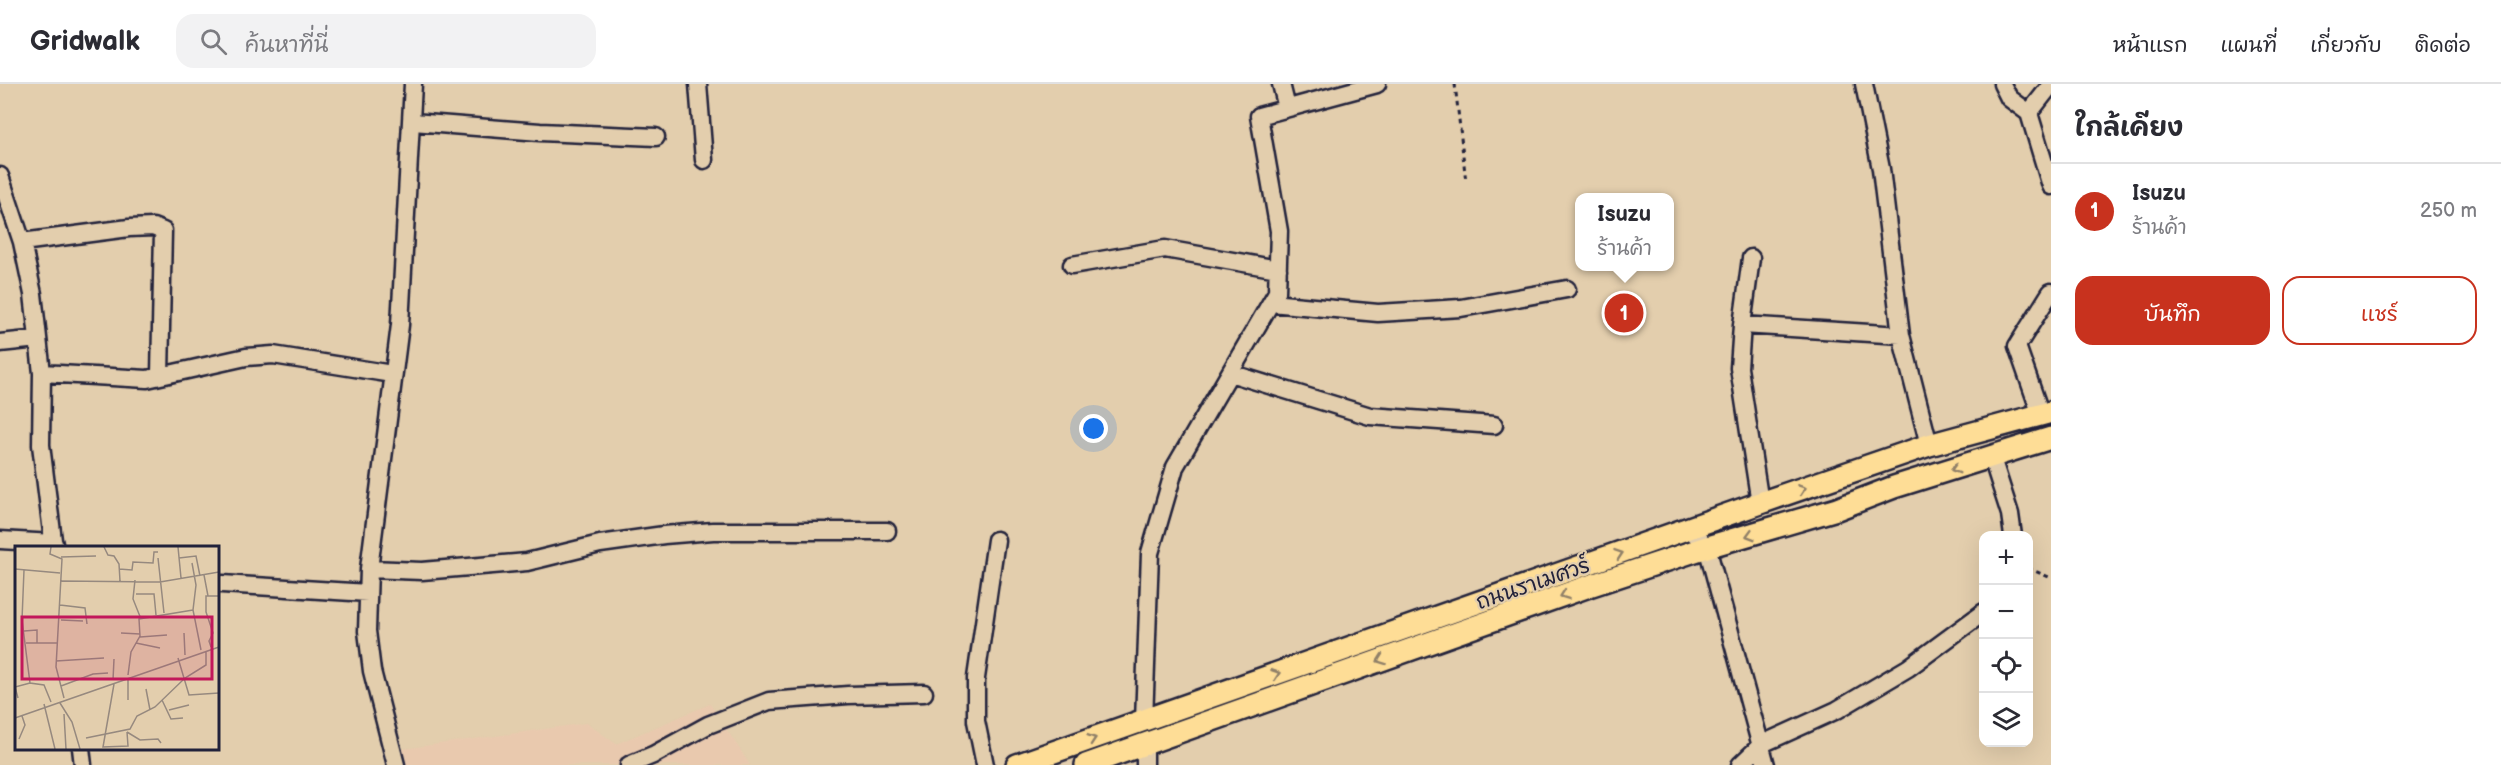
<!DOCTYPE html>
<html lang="th">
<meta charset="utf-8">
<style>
body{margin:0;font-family:"Balsamiq Sans","Playpen Sans Thai",sans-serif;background:#f2f2f3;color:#2b2b33}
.controls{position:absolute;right:18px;bottom:18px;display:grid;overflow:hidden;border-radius:12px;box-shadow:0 6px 24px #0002}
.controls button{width:54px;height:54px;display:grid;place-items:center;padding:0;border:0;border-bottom:2px solid #e1e1e2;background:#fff;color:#2b2b33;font:30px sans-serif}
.you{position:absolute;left:1094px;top:345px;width:21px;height:21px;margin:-15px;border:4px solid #fff;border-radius:50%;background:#1a73e8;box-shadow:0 0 0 9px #1a73e833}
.badge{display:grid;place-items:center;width:39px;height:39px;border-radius:50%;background:#c8321e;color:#fff;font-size:20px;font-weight:700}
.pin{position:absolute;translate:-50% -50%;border:3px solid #fff;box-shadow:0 2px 6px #0006}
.popup{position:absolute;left:1575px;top:109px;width:99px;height:78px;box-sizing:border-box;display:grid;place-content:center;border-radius:12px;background:#fff;filter:drop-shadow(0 2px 4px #0005);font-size:20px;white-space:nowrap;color:#7c7c81}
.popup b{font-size:22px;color:#2b2b33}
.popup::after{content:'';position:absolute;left:50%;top:100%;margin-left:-12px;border:12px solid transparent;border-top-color:#fff}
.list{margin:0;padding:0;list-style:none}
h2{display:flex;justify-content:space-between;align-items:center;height:78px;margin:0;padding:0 24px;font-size:26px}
h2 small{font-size:20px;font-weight:400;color:#7c7c81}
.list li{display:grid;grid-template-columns:39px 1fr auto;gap:18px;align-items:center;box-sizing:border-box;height:96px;padding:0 24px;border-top:2px solid #e1e1e2}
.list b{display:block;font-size:22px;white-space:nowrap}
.list p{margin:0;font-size:20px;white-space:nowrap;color:#7c7c81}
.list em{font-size:20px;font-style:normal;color:#7c7c81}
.actions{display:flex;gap:12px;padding:18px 24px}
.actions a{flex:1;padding:14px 0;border:2px solid #c8321e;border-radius:18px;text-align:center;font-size:21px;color:#c8321e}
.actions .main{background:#c8321e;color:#fff}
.icon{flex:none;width:33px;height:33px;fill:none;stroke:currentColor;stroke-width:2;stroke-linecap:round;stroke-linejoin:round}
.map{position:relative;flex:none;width:2051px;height:681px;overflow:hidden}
header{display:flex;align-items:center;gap:36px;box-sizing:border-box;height:84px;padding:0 30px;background:#fff;border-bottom:2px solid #e1e1e2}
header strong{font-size:28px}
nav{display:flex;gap:33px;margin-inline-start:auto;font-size:21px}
.search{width:420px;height:54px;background:#f2f2f3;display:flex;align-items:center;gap:15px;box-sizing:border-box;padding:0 21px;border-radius:18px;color:#7c7c81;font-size:22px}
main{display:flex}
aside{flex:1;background:#fff}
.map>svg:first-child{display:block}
.built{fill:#e9c9ae}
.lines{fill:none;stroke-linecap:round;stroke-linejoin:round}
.minor-casing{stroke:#22223b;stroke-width:21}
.major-casing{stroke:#22223b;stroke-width:26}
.path{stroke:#22223b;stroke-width:3;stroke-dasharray:4.5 4.5;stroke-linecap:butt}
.minor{stroke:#e3cead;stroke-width:16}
.major{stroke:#fedd96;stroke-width:21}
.oneway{stroke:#908068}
.labels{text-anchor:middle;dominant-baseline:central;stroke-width:4.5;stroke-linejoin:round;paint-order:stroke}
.street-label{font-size:21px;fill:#22223b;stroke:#e3cead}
.inset-road{fill:none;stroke:#96897f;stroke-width:1.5}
.view{fill:#c2185b;fill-opacity:0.15;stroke:#c2185b;stroke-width:3}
.inset-edge{fill:none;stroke:#22223b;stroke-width:3}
</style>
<header>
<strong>Gridwalk</strong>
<div class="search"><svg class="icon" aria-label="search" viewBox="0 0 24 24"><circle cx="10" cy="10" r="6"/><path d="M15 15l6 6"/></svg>ค้นหาที่นี่</div>
<nav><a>หน้าแรก</a><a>แผนที่</a><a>เกี่ยวกับ</a><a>ติดต่อ</a></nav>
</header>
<main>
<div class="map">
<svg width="2051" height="681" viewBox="0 0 2051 681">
<rect width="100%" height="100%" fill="#e3cead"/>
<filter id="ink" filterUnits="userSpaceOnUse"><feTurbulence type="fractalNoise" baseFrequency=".0167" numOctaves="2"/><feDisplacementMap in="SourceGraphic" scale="12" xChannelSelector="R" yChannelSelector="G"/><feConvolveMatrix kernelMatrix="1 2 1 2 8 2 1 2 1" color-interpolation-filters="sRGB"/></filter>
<g filter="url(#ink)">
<path class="built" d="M710,620L750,681H401L396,666L587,639L616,660Z"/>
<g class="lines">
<g class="minor-casing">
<path id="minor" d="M698,0L704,76
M1281,0L1287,24
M1864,0L1881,85L1901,251L1929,361
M2002,0L2009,14L2029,29L2051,102
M2029,29L2051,1
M413,38L540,48L656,53
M0,92L22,158L33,210L42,289L41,361L54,464
M22,158L129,144L153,143L163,147L160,291
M1751,174L1742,241L1739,284L1760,419
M1072,181L1165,165L1278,185
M1271,219L1378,229L1461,224L1567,205
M1742,241L1901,251
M0,259L38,255
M42,289L147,295L246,273L273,271L392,290
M1230,289L1370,332L1494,341
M2041,331L2017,262L2051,208
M1992,374L2010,430L2013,452
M1690,445L1707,463L1766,681
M0,456L54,459
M369,485L422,487L527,478L600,460L664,451L713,447H887
M222,500L368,509
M1144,637L1150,469L1175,383L1277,208L1279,147L1259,32L1377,0
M81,664L83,681
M396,681L372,587L367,547L369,485L400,241L413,0
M629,681L653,671L708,641L769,617L848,611L924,609
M985,681L976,637V594L996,456
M1145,681V660
M1740,681L1762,660L1837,626L1908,584L1984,528"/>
</g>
<g class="major-casing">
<path id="major" d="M1017,681L1760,419L1929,361L2051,328
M1086,681L1589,502L1707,463L1837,425L1894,403L2051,354"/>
</g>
<path class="path" d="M1455,0L1466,98
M2028,484L2051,494"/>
<use href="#minor" class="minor"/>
<use href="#major" class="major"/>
</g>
<defs><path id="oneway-chevron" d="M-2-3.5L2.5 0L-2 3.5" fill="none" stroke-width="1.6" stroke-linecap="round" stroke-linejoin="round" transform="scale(1.5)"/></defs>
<g class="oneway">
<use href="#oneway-chevron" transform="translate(1955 385) rotate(164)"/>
<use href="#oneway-chevron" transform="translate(1802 405) rotate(-19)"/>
<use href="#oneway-chevron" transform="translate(1750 451) rotate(164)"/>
<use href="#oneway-chevron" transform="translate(1619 470) rotate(-19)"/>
<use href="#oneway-chevron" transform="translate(1564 511) rotate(160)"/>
<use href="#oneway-chevron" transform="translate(1381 576) rotate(160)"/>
<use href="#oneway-chevron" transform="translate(1276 590) rotate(-19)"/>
<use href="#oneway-chevron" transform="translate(1092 655) rotate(-19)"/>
</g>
</g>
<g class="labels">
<g class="street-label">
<text transform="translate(1533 500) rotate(-19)">ถนนราเมศวร์</text>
</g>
</g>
<g transform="translate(15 462)">
<rect width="204" height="204" fill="#e3cead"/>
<path class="inset-road" d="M36,1L35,8L47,13L41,121L49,152M89,1L93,9L99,10L104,18L105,35M163,1L166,32M46,11L81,10M143,12L149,67M164,12L181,10L185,30M177,17L181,39L178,64L186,104M0,23L45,27M104,23L117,24L118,16L138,17L139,6H143M9,24L7,74L15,137L29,139L36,156M189,29L193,50M120,34L118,53L126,73M45,35L145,36L204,26M121,48H139L141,69M45,59L70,62L72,78M46,74L68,75M9,85L22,84V97M106,87L125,88M169,87L170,109M125,91L152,89M11,97H43M121,97L145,102M196,101L194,95L198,87L191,66V50H204M163,112L174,149L204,147M41,115L89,112M113,129L116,106L125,90L124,73L178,64M98,134L99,113M99,138L88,201L113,200L112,186M46,140L78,128L93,127M131,143L135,164M3,152L0,141L15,137M113,154V133M147,154L156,173L168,172M45,157L57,176L65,203M29,158L40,203M154,164L174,159M49,168L51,203M0,172L204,101M112,186L125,194L143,193L146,197M71,192L115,183L122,170L140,161L170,132L191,119V105M4,193L10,179L7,170"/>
<path class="view" d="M7,71H197V133H7Z"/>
<rect width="204" height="204" class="inset-edge"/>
</g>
</svg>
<div class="controls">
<button>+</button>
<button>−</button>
<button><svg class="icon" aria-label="locate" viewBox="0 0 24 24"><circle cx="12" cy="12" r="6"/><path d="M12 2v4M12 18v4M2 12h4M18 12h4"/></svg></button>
<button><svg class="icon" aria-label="layers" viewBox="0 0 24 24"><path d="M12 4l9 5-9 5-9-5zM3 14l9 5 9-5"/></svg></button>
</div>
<div class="you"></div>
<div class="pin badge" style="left:1624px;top:229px">1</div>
<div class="popup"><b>Isuzu</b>ร้านค้า</div>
</div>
<aside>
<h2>ใกล้เคียง<small></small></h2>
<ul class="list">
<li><span class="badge">1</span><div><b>Isuzu</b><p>ร้านค้า</p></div><em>250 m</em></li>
</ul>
<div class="actions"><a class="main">บันทึก</a><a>แชร์</a></div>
</aside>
</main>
